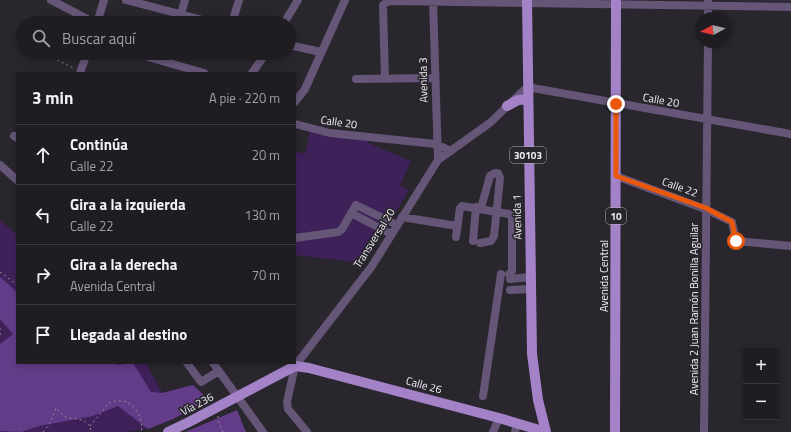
<!DOCTYPE html>
<html lang="es">
<meta charset="utf-8">
<style>
body{margin:0;font-family:"Titillium Web",sans-serif;background:#27252a;color:#f1f3f6}
.controls{position:absolute;right:12px;bottom:12px;display:grid;overflow:hidden;border-radius:0px;box-shadow:0 2px 6px #0003}
.controls button{width:36px;height:36px;display:grid;place-items:center;padding:0;border:0;border-bottom:1px solid #3c3a40;background:#1f1c22;color:#f1f3f6;font:20px sans-serif}
.compass{position:absolute;left:695px;top:12px;width:36px;height:36px;border-radius:50%;background:#1f1c22;box-shadow:0 2px 6px #0003;rotate:262deg}
.stop{position:absolute;width:12px;height:12px;margin:-9px;border:3px solid #ea580c;border-radius:50%;background:#fff}
.stop.end{background:#ea580c;border-color:#fff;box-shadow:0 1px 4px #0008}
.list{margin:0;padding:0;list-style:none}
h2{display:flex;justify-content:space-between;align-items:center;height:52px;margin:0;padding:0 16px;font-size:17px}
h2 small{font-size:13px;font-weight:400;color:#a1a1a5}
.list li{display:grid;grid-template-columns:26px 1fr auto;gap:12px;align-items:center;box-sizing:border-box;height:60px;padding:0 16px;border-top:1px solid #3c3a40}
.list b{display:block;font-size:15px;white-space:nowrap}
.list p{margin:0;font-size:13px;white-space:nowrap;color:#a1a1a5}
.list em{font-size:13px;font-style:normal;color:#a1a1a5}
.icon{flex:none;width:22px;height:22px;fill:none;stroke:currentColor;stroke-width:2;stroke-linecap:round;stroke-linejoin:round}
.map{position:relative;flex:none;width:791px;height:432px;overflow:hidden}
.search{position:absolute;background:#1f1c22;box-shadow:0 2px 6px #0003;left:16px;top:16px;width:280px;height:44px;display:flex;align-items:center;gap:10px;box-sizing:border-box;padding:0 14px;border-radius:22px;color:#a1a1a5;font-size:15px}
.panel{position:absolute;background:#1f1c22;box-shadow:0 2px 6px #0003;left:16px;top:72px;width:280px;height:292px;border-radius:0px}
.map>svg:first-child{display:block}
.built{fill:#312b39}
.green{fill:#3f215a}
.forest{fill:#633c89}
.lines{fill:none;stroke-linecap:round;stroke-linejoin:round}
.path{stroke:#908e94;stroke-width:1;stroke-dasharray:2 3;stroke-linecap:butt}
.minor{stroke:#655678;stroke-width:8}
.major{stroke:#a382c8;stroke-width:10}
.route{stroke:#ea580c;stroke-width:5}
.labels{text-anchor:middle;dominant-baseline:central;stroke-width:3.5;stroke-linejoin:round;paint-order:stroke}
.shield{fill:#29262e;stroke:#b4b1b7;stroke-width:1}
.shield-label{font-size:10px;font-weight:bold;fill:#efedf2}
.street-label{font-size:11px;fill:#efedf2;stroke:#29262e}
</style>
<div class="map">
<svg width="791" height="432" viewBox="0 0 791 432">
<rect width="100%" height="100%" fill="#29262e"/>
<path class="built" d="M717,0H791V2Z"/>
<path class="green" d="M310,131L368,139V143L411,161L400,185L409,190L365,263L295,255V151L305,154Z
M0,220L17,235V363H146L162,393L193,385L209,400L173,419L148,429L124,432H0Z"/>
<path class="forest" d="M0,277L17,292V363H115L117,365L133,363L151,392L162,393L193,385L209,400L173,419L148,429L118,406L93,416L39,426L21,432L0,431V344L13,334L0,319Z
M237,410L246,432H185Z"/>
<g class="lines">
<path class="path" d="M44,53L73,68
M0,272L17,285
M0,328V337
M218,416V421L223,432
M90,426L109,403C115,401 124,399 130,404C138,409 144,423 141,432
M43,432L49,425L56,408L65,417L83,420L90,426L91,432"/>
<path class="minor" d="M51,0L95,23
M126,0L214,23
M433,0L438,160
M181,14L185,0
M708,18V0
M97,23L104,0
M232,23L239,0
M284,23L298,0
M289,45L321,52
M134,53L204,73
M80,73L87,53
M252,73L266,53
M356,79L434,78
M385,79L383,5L387,2L392,1L791,7
M295,102L305,89L345,0
M295,124L330,133L436,144L451,151
M14,136L17,138
M0,165L17,180
M616,176L705,209L732,222L736,241L791,246
M351,213L391,234
M402,217L457,226
M456,237L460,208L462,206L509,214L512,216V271L509,274
M295,238L338,232L342,229L356,205L397,225
M473,241L476,207
M480,243L491,241L494,236L500,178L498,173H495L490,176L481,208
M510,279L530,277
M510,290L530,289
M187,363L201,382L219,371
M213,363L263,432
M483,396L501,274
M307,432L288,409L287,402L295,366L372,266L438,160L491,122L527,87L791,134
M493,432L499,418
M515,432L517,423
M704,432L708,42"/>
<path class="major" d="M527,0L532,354L538,400L546,432
M507,106L518,100L528,99
M168,432L189,422L295,366L309,368L499,418L546,432
M615,432L616,0"/>
</g>
<g class="lines">
<path class="route" d="M616,104V176L706,208L732,222L736,241"/>
</g>
<g class="labels">
<g class="shield">
<rect x="510" y="147" width="36" height="16" rx="3"/>
<rect x="606" y="208" width="20" height="16" rx="3"/>
</g>
<g class="shield-label">
<text x="528" y="155">30103</text>
<text x="616" y="216">10</text>
</g>
<g class="street-label">
<text transform="translate(423 80) rotate(-91)">Avenida 3</text>
<text transform="translate(661 100) rotate(10)">Calle 20</text>
<text transform="translate(339 122) rotate(8)">Calle 20</text>
<text transform="translate(680 187) rotate(20)">Calle 22</text>
<text transform="translate(517 217) rotate(-91)">Avenida 1</text>
<text transform="translate(374 238) rotate(-58)">Transversal 20</text>
<text transform="translate(604 276) rotate(-90)">Avenida Central</text>
<text transform="translate(694 309) rotate(-90)">Avenida 2 Juan Ramón Bonilla Aguilar</text>
<text transform="translate(424 385) rotate(15)">Calle 26</text>
<text transform="translate(197 404) rotate(-28)">Vía 236</text>
</g>
</g>
</svg>
<div class="controls">
<button>+</button>
<button>−</button>
</div>
<svg class="compass" viewBox="-18 -18 36 36"><path d="M0-13l5 13h-10z" fill="#e53935"/><path d="M0 13l5-13h-10z" fill="#a1a1a5"/></svg>
<div class="stop" style="left:736px;top:241px"></div>
<div class="stop end" style="left:616px;top:104px"></div>
<div class="search"><svg class="icon" aria-label="search" viewBox="0 0 24 24"><circle cx="10" cy="10" r="6"/><path d="M15 15l6 6"/></svg>Buscar aquí</div>
<section class="panel">
<h2>3 min<small>A pie · 220 m</small></h2>
<ul class="list">
<li><svg class="icon" aria-label="ahead" viewBox="0 0 24 24"><path d="M12 20V5M6 11l6-6 6 6"/></svg><div><b>Continúa</b><p>Calle 22</p></div><em>20 m</em></li>
<li><svg class="icon" aria-label="left" viewBox="0 0 24 24"><path d="M17 20v-9H6M10 6l-5 5 5 5"/></svg><div><b>Gira a la izquierda</b><p>Calle 22</p></div><em>130 m</em></li>
<li><svg class="icon" aria-label="right" viewBox="0 0 24 24"><path d="M7 20v-9h11M14 6l5 5-5 5"/></svg><div><b>Gira a la derecha</b><p>Avenida Central</p></div><em>70 m</em></li>
<li><svg class="icon" aria-label="arrive" viewBox="0 0 24 24"><path d="M6 21V4h12l-3 4 3 4H6"/></svg><div><b>Llegada al destino</b></div></li>
</ul>
</section>
</div>
